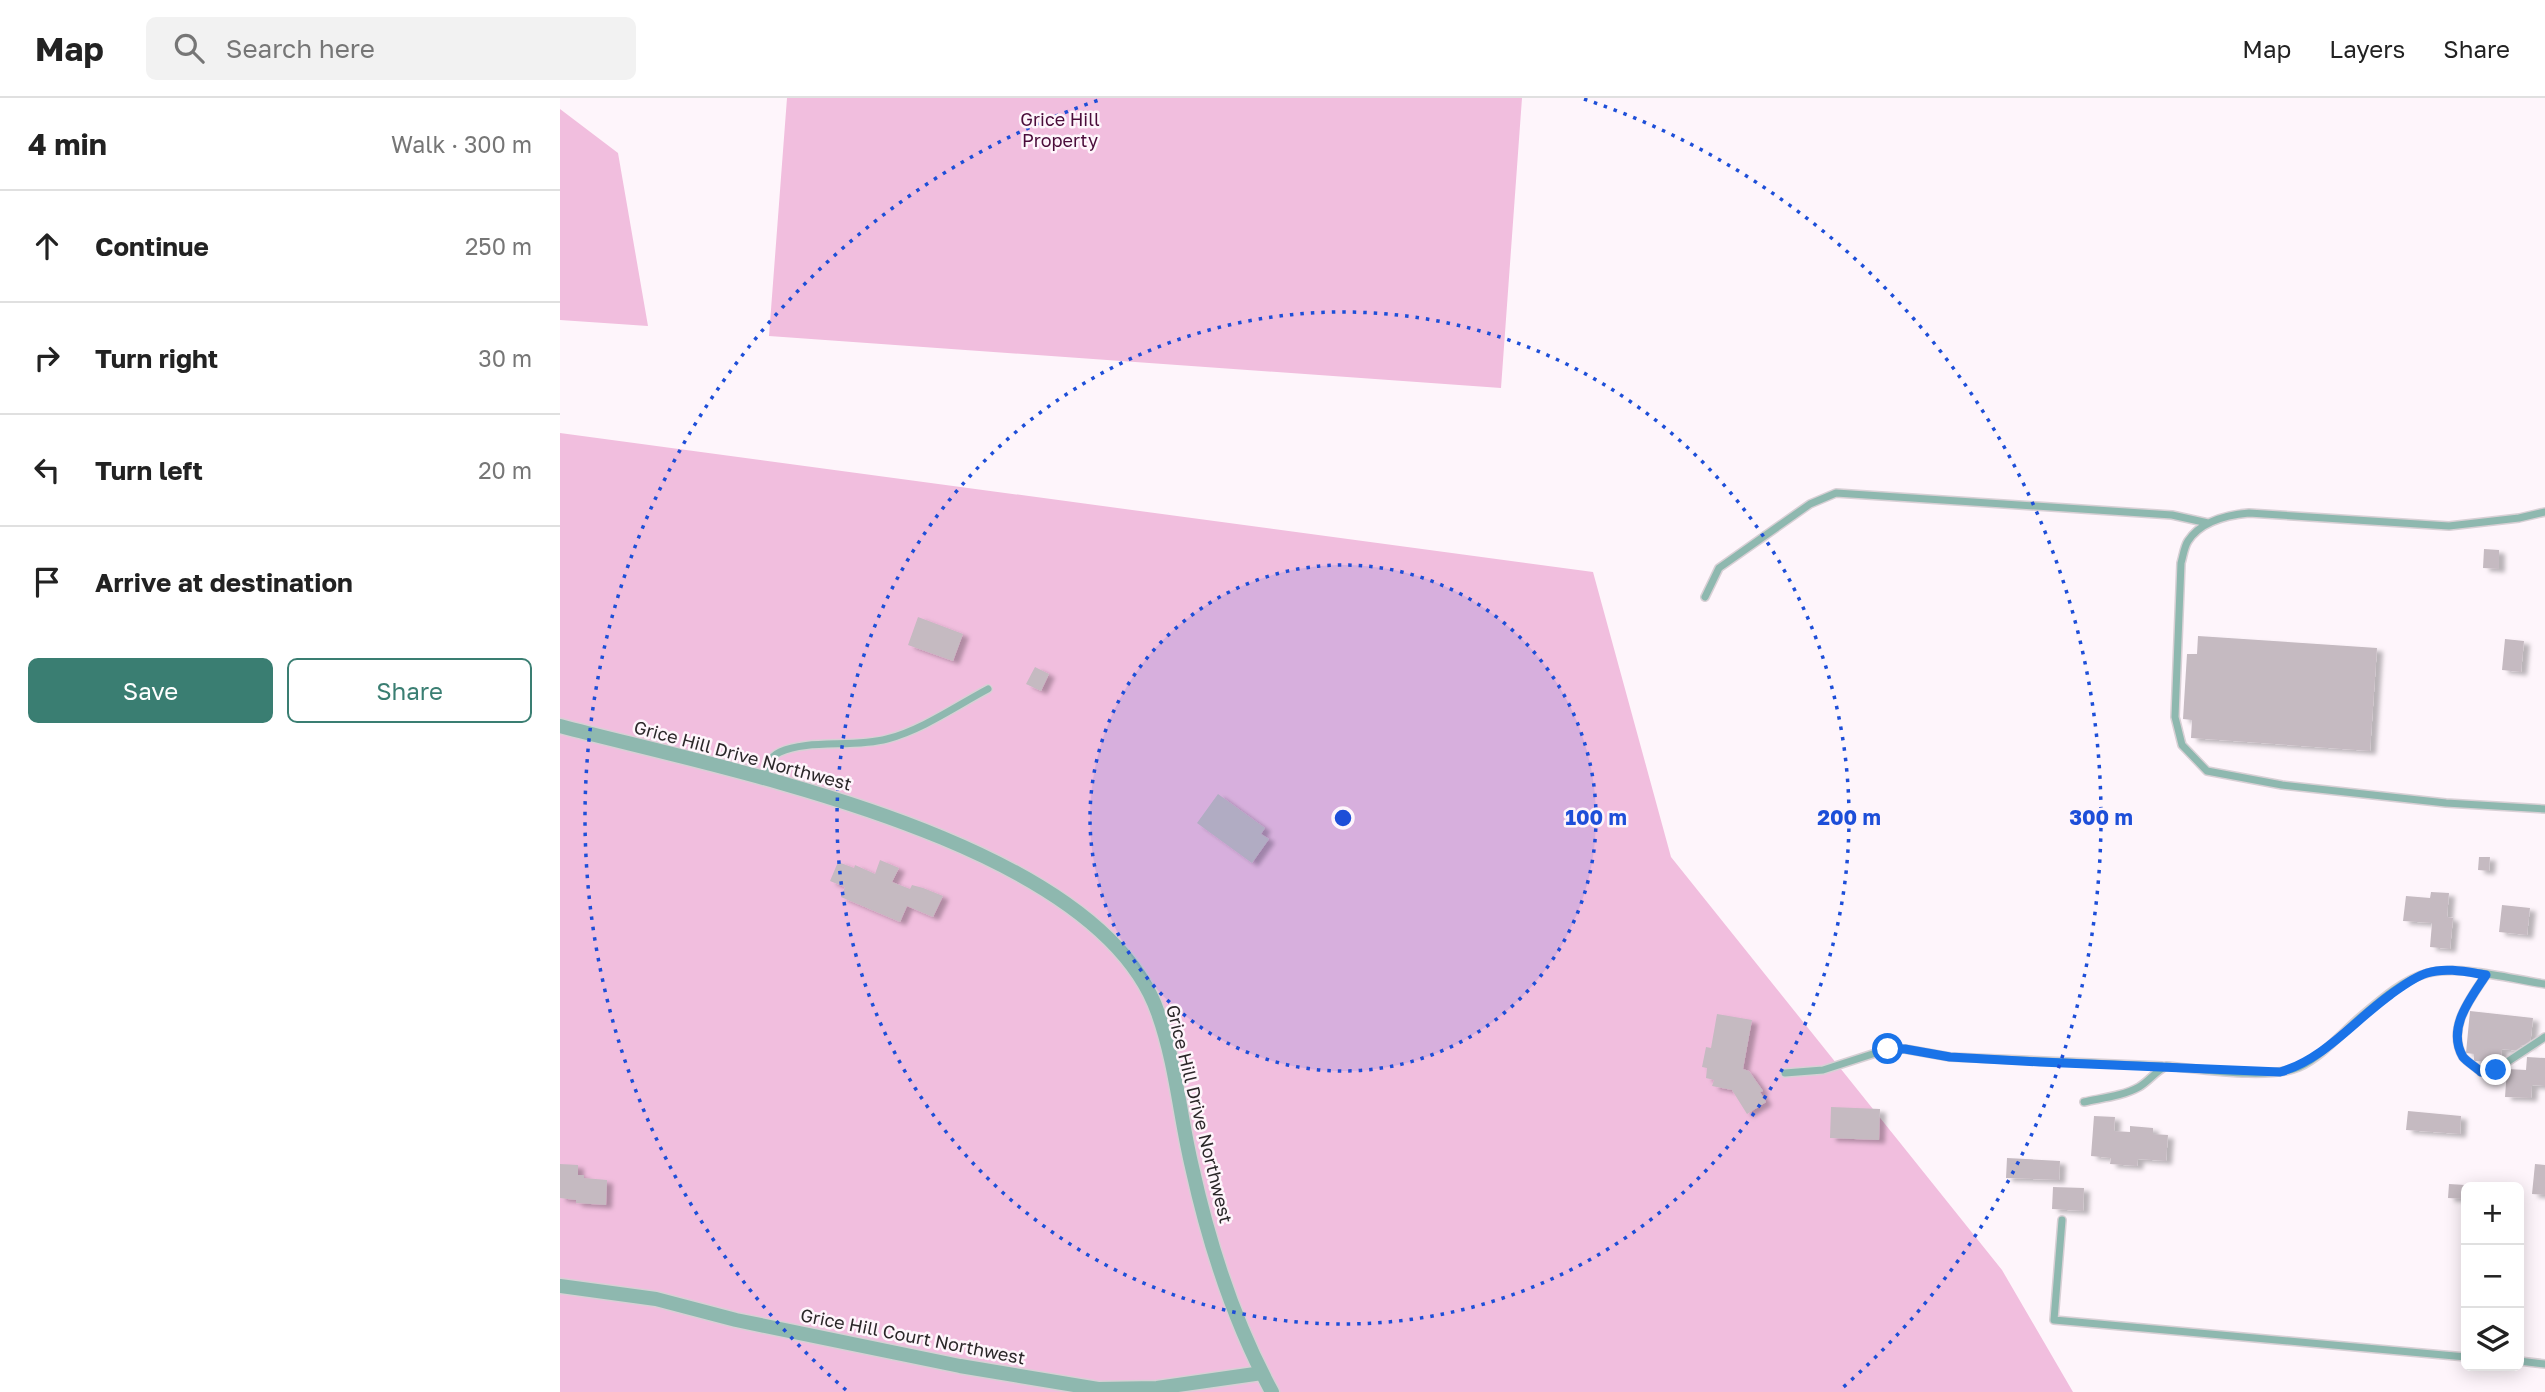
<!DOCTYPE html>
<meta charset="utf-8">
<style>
body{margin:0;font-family:"Golos Text",sans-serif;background:#f2f2f2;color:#222}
.controls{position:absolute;right:21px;bottom:21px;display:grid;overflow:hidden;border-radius:10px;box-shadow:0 4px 18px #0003}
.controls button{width:63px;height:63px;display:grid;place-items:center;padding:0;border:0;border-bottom:2px solid #e0e0e0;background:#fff;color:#222;font:35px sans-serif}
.stop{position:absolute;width:21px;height:21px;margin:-16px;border:5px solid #1a73e8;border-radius:50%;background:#fff}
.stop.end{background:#1a73e8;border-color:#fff;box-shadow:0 2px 7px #0008}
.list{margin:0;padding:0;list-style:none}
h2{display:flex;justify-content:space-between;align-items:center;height:91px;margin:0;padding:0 28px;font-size:30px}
h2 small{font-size:23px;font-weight:400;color:#767676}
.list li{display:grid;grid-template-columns:46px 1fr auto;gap:21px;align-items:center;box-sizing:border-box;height:112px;padding:0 28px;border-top:2px solid #e0e0e0}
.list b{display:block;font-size:26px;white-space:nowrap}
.list em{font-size:23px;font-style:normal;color:#767676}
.actions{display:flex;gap:14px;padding:21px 28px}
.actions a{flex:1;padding:16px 0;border:2px solid #3a7e72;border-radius:10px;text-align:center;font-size:24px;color:#3a7e72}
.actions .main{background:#3a7e72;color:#fff}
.icon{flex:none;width:38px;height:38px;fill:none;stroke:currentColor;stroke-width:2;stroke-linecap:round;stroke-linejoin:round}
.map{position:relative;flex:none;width:1985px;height:1294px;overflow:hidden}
header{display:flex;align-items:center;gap:42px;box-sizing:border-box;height:98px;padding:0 35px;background:#fff;border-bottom:2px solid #e0e0e0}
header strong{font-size:33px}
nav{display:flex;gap:38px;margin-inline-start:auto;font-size:24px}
.search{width:490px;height:63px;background:#f2f2f2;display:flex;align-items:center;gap:18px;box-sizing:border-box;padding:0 24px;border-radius:10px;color:#767676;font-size:26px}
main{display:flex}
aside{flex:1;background:#fff}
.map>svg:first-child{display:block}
.green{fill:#f1bede}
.building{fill:#c5bac1;filter:url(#shadow)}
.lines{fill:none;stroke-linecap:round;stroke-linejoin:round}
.lane-casing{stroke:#d8d0d5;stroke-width:10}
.street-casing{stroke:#d8d0d5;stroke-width:17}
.lane{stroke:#8eb8af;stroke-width:7}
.street{stroke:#8eb8af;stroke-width:14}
.route{stroke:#1a73e8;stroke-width:9}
.ring{fill:none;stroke:#1d4ed8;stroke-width:3.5;stroke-dasharray:3.5 7}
.labels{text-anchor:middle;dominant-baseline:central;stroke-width:5;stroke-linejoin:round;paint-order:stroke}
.park-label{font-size:18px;fill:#4a0c3a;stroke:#fef5fb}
.street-label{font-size:18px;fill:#2b2729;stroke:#fef5fb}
.centre{fill:#1d4ed8;stroke:#fef5fb;stroke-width:3.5}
.ring-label{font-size:21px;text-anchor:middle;font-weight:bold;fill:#1d4ed8;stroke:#fef5fb;stroke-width:5;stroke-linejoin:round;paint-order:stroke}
</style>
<header>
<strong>Map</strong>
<div class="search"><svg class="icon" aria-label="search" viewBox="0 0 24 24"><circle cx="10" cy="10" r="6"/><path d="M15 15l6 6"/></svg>Search here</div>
<nav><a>Map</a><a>Layers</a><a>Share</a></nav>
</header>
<main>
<aside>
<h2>4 min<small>Walk · 300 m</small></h2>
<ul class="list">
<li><svg class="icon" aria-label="ahead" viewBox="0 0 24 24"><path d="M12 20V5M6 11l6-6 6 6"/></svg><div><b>Continue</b></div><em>250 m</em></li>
<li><svg class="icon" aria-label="right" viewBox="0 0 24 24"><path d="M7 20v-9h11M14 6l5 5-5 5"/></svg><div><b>Turn right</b></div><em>30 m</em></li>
<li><svg class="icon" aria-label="left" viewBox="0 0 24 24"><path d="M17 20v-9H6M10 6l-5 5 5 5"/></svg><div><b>Turn left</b></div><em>20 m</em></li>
<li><svg class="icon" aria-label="arrive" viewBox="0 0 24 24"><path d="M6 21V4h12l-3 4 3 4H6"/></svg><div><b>Arrive at destination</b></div></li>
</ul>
<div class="actions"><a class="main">Save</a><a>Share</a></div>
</aside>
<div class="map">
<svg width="1985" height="1294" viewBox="0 0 1985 1294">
<defs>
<filter id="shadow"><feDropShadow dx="6" dy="3.5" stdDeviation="2" flood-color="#0004"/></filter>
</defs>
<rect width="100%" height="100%" fill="#fef5fb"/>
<path class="green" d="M227,0H962L941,290L209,238Z
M0,11L58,55L88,228L0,222Z
M0,335L1033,474L1111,759L1442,1172L1513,1294H0Z"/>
<path class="building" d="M1924,451L1939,452V471L1923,470Z
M358,519L403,536L393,563L348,547Z
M1638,538L1817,550L1810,653L1631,640L1632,622L1623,621L1627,556H1637Z
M1945,541L1964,543L1961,574L1942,572Z
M475,569L489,576L481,593L466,586Z
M658,696L705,730L701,736L709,741L692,765L637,725Z
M1919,759H1930L1929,773L1918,772Z
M320,762L339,770L332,784L350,791L352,787L363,790L383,798L373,819L347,808L340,824L281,799L285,789L270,783L278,764L294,770L295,767L315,776Z
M1871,794L1889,795L1887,819L1893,820L1890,851L1870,849L1872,825L1843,823L1846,798L1870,800Z
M1942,807L1970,810L1967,837L1939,834Z
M1910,913L1973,920L1970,948L1961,947L1960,953L1942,951L1940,965L1914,963V956L1906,955Z
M1157,916L1192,922L1183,971L1189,973L1203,993L1200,994L1206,1004L1187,1016L1172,992L1152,988L1154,982L1146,980L1147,970L1142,969L1146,949L1151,950Z
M1967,959L1985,960V988L1972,987L1971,1000L1945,999L1947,971L1966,972Z
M1271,1009L1320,1011L1319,1042L1270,1040Z
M1848,1013L1901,1018L1900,1036L1846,1032Z
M1534,1018L1555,1019L1554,1033L1570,1034V1028L1593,1030V1036L1608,1037L1606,1063L1578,1061L1577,1068L1550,1066L1551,1060L1531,1058Z
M1447,1060L1500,1063L1499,1082L1446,1080Z
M0,1066L18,1067V1077H24V1080L47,1082L46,1107L16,1105V1102L0,1100Z
M1975,1066L1985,1067V1097L1972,1096Z
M1889,1086L1905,1087L1904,1101L1888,1100Z
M1493,1089L1524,1090L1523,1113L1492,1111Z"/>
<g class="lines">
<g class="lane-casing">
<path id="lane" d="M1985,414L1959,420L1889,428L1689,415C1666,417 1641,423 1628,443C1624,449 1623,459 1621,465L1615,619L1622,647L1647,673L1722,687L1886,705L1985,711
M1145,499L1159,470L1250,406L1276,395L1612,417L1648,425
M203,680C206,670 209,659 220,654C247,641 294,650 327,641C362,632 396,608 428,591
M1926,877C1911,900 1886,930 1903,959C1907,964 1916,969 1921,974L1935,972L1985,939
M1225,975L1263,972L1328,951H1345L1390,959L1602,968
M1524,1004C1542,1000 1563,998 1579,989C1589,983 1595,974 1606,968C1641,971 1709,982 1739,969C1761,959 1780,937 1797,922C1817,905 1843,881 1868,875C1902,867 1951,881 1985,886
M1502,1122L1494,1222L1906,1259
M1959,1263L1985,1266"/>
</g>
<g class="street-casing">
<path id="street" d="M0,628C161,671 537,740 598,915C616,965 620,1019 632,1069C649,1146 674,1224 712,1294
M0,1188L96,1201L176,1222L400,1268L538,1291L597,1290L702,1275"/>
</g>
<use href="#lane" class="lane"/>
<use href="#street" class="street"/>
</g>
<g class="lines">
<path class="route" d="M1328,951H1345L1390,959L1480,964L1720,974C1763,962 1794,923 1830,897C1841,889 1854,879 1867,875C1886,869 1907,874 1926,877C1911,900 1886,930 1903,959C1907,964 1916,969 1921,974L1936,972"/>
</g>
<circle cx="783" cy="720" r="253" fill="#1d4ed8" fill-opacity=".12"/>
<g class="ring">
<circle cx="783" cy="720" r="253"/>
<circle cx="783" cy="720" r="506"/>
<path d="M286 1292A758 758 0 0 1 542 1M1024 1A758 758 0 0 1 1280 1292"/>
</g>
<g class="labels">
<g class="park-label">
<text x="500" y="21">Grice Hill<tspan x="500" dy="21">Property</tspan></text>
</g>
<g class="street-label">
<text transform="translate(183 657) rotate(15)">Grice Hill Drive Northwest</text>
<text transform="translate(640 1016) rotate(76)">Grice Hill Drive Northwest</text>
<text transform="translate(353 1238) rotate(11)">Grice Hill Court Northwest</text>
</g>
</g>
<circle cx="783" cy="720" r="10" class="centre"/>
<g class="ring-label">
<text x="1036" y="727">100 m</text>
<text x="1289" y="727">200 m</text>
<text x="1541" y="727">300 m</text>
</g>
</svg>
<div class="controls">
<button>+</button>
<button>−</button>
<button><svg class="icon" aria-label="layers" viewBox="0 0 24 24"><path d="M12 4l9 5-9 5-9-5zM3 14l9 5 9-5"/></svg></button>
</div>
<div class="stop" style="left:1328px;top:951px"></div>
<div class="stop end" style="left:1936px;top:972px"></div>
</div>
</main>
